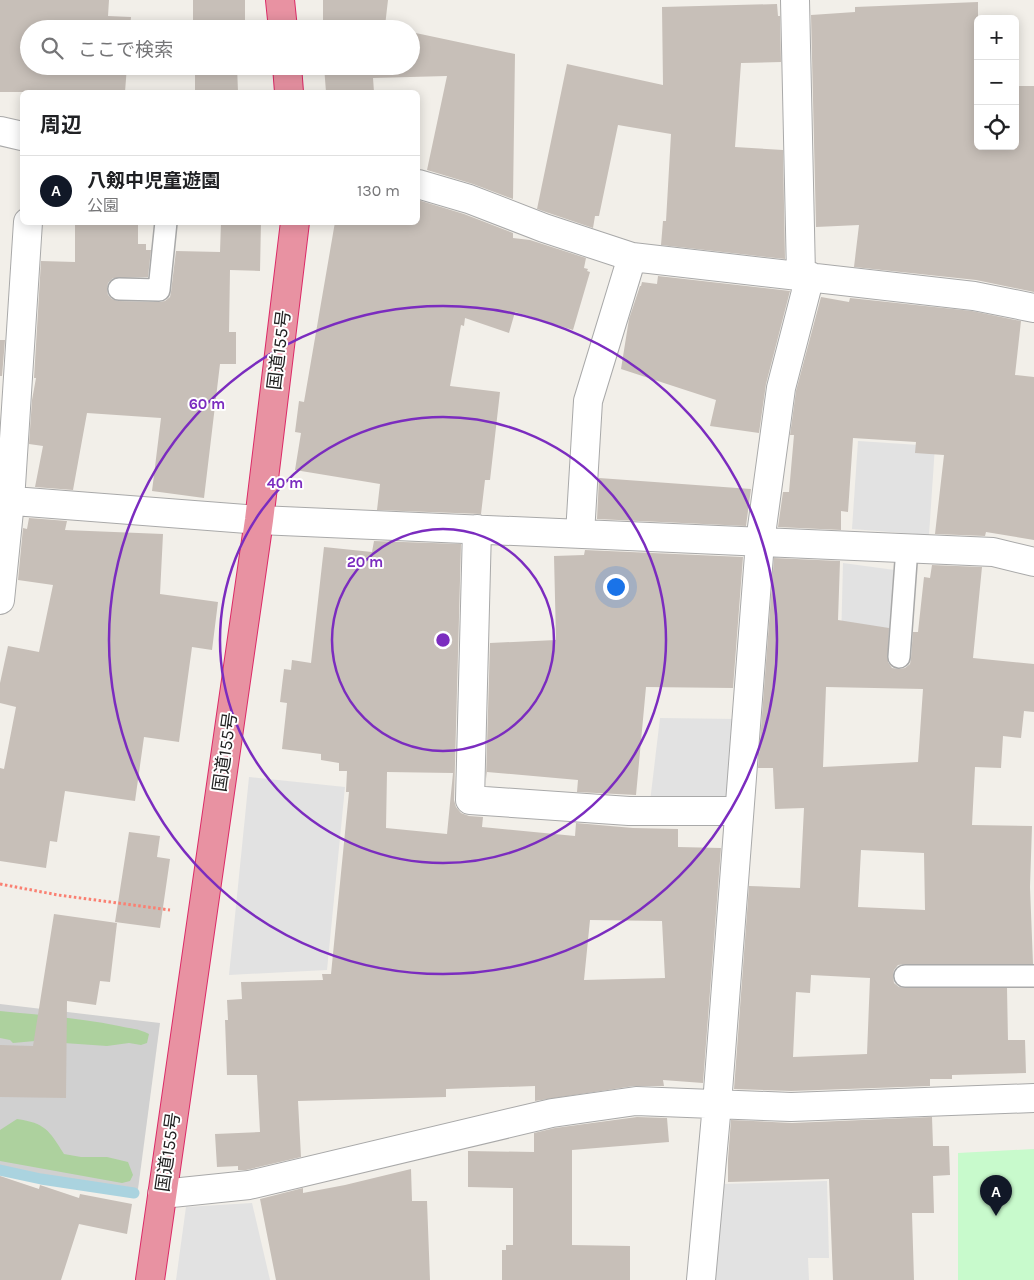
<!DOCTYPE html>
<html lang="ja">
<meta charset="utf-8">
<style>
body{margin:0;font-family:Karla,"Noto Sans JP",sans-serif;background:#f6f6f6;color:#202124}
.controls{position:absolute;right:15px;top:15px;display:grid;overflow:hidden;border-radius:8px;box-shadow:0 2px 12px #0003}
.controls button{width:45px;height:45px;display:grid;place-items:center;padding:0;border:0;border-bottom:1px solid #e0e0e0;background:#fff;color:#202124;font:25px sans-serif}
.you{position:absolute;left:615px;top:586px;width:18px;height:18px;margin:-12px;border:4px solid #fff;border-radius:50%;background:#1a73e8;box-shadow:0 0 0 8px #1a73e833}
.badge{display:grid;place-items:center;width:32px;height:32px;border-radius:50%;background:#111827;color:#fff;font-size:16px;font-weight:700}
.pin{position:absolute;translate:-50% -41px;filter:drop-shadow(0 1px 2px #0008)}
.pin::after{content:'';position:absolute;top:26px;width:18px;height:15px;background:inherit;clip-path:polygon(0 0,100% 0,50% 100%)}
.list{margin:0;padding:0;list-style:none}
h2{display:flex;justify-content:space-between;align-items:center;height:65px;margin:0;padding:0 20px;font-size:21px}
h2 small{font-size:16px;font-weight:400;color:#757577}
.list li{display:grid;grid-template-columns:32px 1fr auto;gap:15px;align-items:center;box-sizing:border-box;height:70px;padding:0 20px;border-top:1px solid #e0e0e0}
.list b{display:block;font-size:19px;white-space:nowrap}
.list p{margin:0;font-size:16px;white-space:nowrap;color:#757577}
.list em{font-size:16px;font-style:normal;color:#757577}
.icon{flex:none;width:28px;height:28px;fill:none;stroke:currentColor;stroke-width:2;stroke-linecap:round;stroke-linejoin:round}
.map{position:relative;flex:none;width:1034px;height:1280px;overflow:hidden}
.search{position:absolute;background:#fff;box-shadow:0 2px 12px #0003;left:20px;top:20px;width:400px;height:55px;display:flex;align-items:center;gap:12px;box-sizing:border-box;padding:0 18px;border-radius:28px;color:#757577;font-size:19px}
.panel{position:absolute;background:#fff;box-shadow:0 2px 12px #0003;left:20px;top:90px;width:400px;height:135px;border-radius:8px}
.map>svg:first-child{display:block}
.religious{fill:#d0d0d0}
.forest{fill:#add19e}
.park{fill:#c8facc}
.parking{fill:#e2e2e2}
.lines{fill:none;stroke-linecap:round;stroke-linejoin:round}
.stream{stroke:#aad3df;stroke-width:11}
.building{fill:#c7bfb8;fill-rule:evenodd}
.lane-casing{stroke:#a9a9a9;stroke-width:24}
.street-casing{stroke:#a9a9a9;stroke-width:30}
.highway-casing{stroke:#dc2a67;stroke-width:30}
.path{stroke:#fa8072;stroke-width:3;stroke-dasharray:2.5 2.5;stroke-linecap:butt}
.lane{stroke:#fff;stroke-width:21}
.street{stroke:#fff;stroke-width:28}
.highway{stroke:#e892a2;stroke-width:28}
.ring{fill:none;stroke:#7b2cbf;stroke-width:2.5}
.labels{text-anchor:middle;dominant-baseline:central;stroke-width:4;stroke-linejoin:round;paint-order:stroke}
.street-label{font-size:18px;fill:#222;stroke:#fff}
.centre{fill:#7b2cbf;stroke:#fff;stroke-width:2.5}
.ring-label{font-size:15px;text-anchor:middle;font-weight:bold;fill:#7b2cbf;stroke:#fff;stroke-width:4;stroke-linejoin:round;paint-order:stroke}
</style>
<div class="map">
<svg width="1034" height="1280" viewBox="0 0 1034 1280">
<rect width="100%" height="100%" fill="#f2efe9"/>
<path class="religious" d="M0,1004L160,1023L138,1189L44,1175L0,1166Z"/>
<path class="forest" d="M0,1011C40,1015 80,1018 119,1026C132,1029 137,1028 149,1034L147,1043L141,1045L129,1043L107,1046L35,1041L13,1043L10,1040L0,1038Z
M17,1119C45,1123 49,1130 64,1154L81,1157H107L128,1162L133,1175L130,1181L122,1183L0,1161V1130Z"/>
<path class="park" d="M1034,1149V1280H958V1153Z"/>
<path class="parking" d="M858,441L935,446L929,535L852,529Z
M843,563L902,571L892,649L841,643Z
M660,718L738,719L732,801L650,802Z
M249,777L345,787L327,970L229,975Z
M827,1181L829,1258H808L809,1280H714L722,1184Z
M252,1203L270,1280H176L186,1207Z"/>
<g class="lines">
<path class="stream" d="M0,1170L41,1179L134,1193"/>
</g>
<path class="building" d="M0,0H109L108,16L131,17L130,29H29V66H127L125,92H0Z
M193,0H245V29H193Z
M323,0H388L385,26L397,29H323Z
M978,2V146H1015V86H1034V292L976,280L854,267L859,225L816,227L811,15L855,12V7Z
M777,4L778,16H780L781,62L741,63L735,147L783,150L785,259L661,245L663,221H666L671,134L618,125L599,216H595L593,228L537,209L567,64L663,85L662,7Z
M411,32L515,54L513,199L473,184L427,170L447,76L373,78L374,92H326L324,66H411Z
M195,66H237L238,92H195Z
M418,200L464,214L513,233V238L530,240L586,258L584,268L588,269L587,271L590,272L573,330L515,312L509,333L465,318L464,326L461,325L450,386L500,392L490,480H485L481,514L377,510L380,484L295,470L301,433L295,432L299,401L304,402L335,222H418Z
M75,222H138V244H146V250H151L148,277L113,278L108,283L107,289L108,295L112,299L118,301L159,302L165,301L170,297L171,292L176,251L220,252L221,222H261L260,271L230,270L229,332H236V364H220L204,498L152,491L161,418L87,413L73,490L35,487L43,446L29,444L32,400L36,378H34L41,261L75,262Z
M658,276L790,291L766,384L759,433L710,426L716,400L621,369L629,319L640,286H641L642,282L657,284Z
M821,297L849,302L850,298L972,311L1021,321L1015,375L1034,377V540L986,532L985,536L935,534L944,455L915,453L916,442L853,438L848,512L841,511V530L778,527L783,492H789L794,435H790L796,391Z
M0,340H5L2,376H0Z
M599,478L751,489L746,526L597,519Z
M29,518L67,521L65,530L163,534L160,594L218,602L212,650L192,647L179,742L144,737L135,801L65,791L57,842L50,841L46,868L0,861V768L4,769L16,707L0,703V683L8,646L39,652L53,585L18,580L23,528L27,529Z
M374,541L461,544L454,800L456,807L461,813L469,816L483,817L482,827L575,836L576,823L633,828L678,829V847L721,848L703,1083L663,1080L664,1086H634L535,1101V1086L446,1089V1097L298,1101L301,1157L246,1170H238V1166L217,1167L215,1134L260,1132L257,1075H227L225,1020H228L227,1000L242,999L241,982L323,980L322,974H331L349,792H346L347,771H339V763L321,760V754L282,749L287,703L280,702L284,669L291,670L292,660L311,663L324,547L372,552ZM387,772L453,773L447,834L386,828ZM590,920L662,921L665,978L584,980Z
M585,550L743,557L733,688L646,687L636,795L577,792L578,780L487,772L486,779L490,643L556,640L554,556L584,555Z
M774,558L840,561L838,620L889,628L888,662L892,668L899,669L905,668L910,664L911,658L913,632H918L924,577L930,578L932,565L982,567L973,658L1034,664V712L1024,711L1021,738L1003,736L1001,768L975,767L972,825L1032,826L1030,887L1033,964H905L898,965L894,970L893,976L894,983L899,987L905,988H1007L1008,1040H1025L1026,1073L952,1075V1079H930V1086L791,1091L734,1089L749,886L800,888L804,808L775,809L773,768H758ZM826,687L923,689L918,762L823,767ZM861,850L924,853L925,910L858,907ZM811,975L870,978L867,1054L793,1057L796,992L810,993Z
M129,832L160,836L157,857L170,859L160,928L115,922Z
M54,914L117,923L110,982L100,981L96,1005L67,1001L66,1098L0,1097V1045L33,1046Z
M637,1117L667,1118L669,1142L572,1150V1245L630,1246V1280H502V1250H506V1245H513V1188L468,1187V1151L534,1152V1133L555,1128Z
M932,1117L933,1146H949L950,1175L933,1176L934,1213H912L914,1280H833L829,1179L728,1182V1159L731,1120L792,1123Z
M411,1169L412,1201H427L430,1280H276L260,1199L303,1188V1193L345,1185Z
M0,1176L39,1189L40,1185L79,1198L80,1194L132,1204L127,1234L79,1224L61,1280H0Z"/>
<g class="lines">
<g class="lane-casing">
<path id="lane" d="M119,289L159,290L166,222
M899,657L907,548
M905,976H1034"/>
</g>
<g class="street-casing">
<path id="street" d="M795,0L801,275
M0,131L22,136
M418,184L469,199L544,228L632,257L974,296L1034,308
M0,500L259,520L993,552L1034,562
M477,529L470,800L629,811H739
M580,534L588,401L632,257
M0,600L10,501L28,222
M162,1194L249,1185L552,1113L636,1101L791,1107L1034,1098
M701,1280L717,1104L760,542L781,388L810,276"/>
</g>
<g class="highway-casing">
<path id="highway" d="M280,0L283,29
M287,66L289,92
M150,1280L259,520L295,222"/>
</g>
<path class="path" d="M0,884L58,895L170,910"/>
<use href="#lane" class="lane"/>
<use href="#street" class="street"/>
<use href="#highway" class="highway"/>
</g>
<g class="ring">
<circle cx="443" cy="640" r="111"/>
<circle cx="443" cy="640" r="223"/>
<circle cx="443" cy="640" r="334"/>
</g>
<g class="labels">
<g class="street-label">
<text transform="translate(279 350) rotate(-83)">国道155号</text>
<text transform="translate(225 752) rotate(-82)">国道155号</text>
<text transform="translate(168 1152) rotate(-82)">国道155号</text>
</g>
</g>
<circle cx="443" cy="640" r="8" class="centre"/>
<g class="ring-label">
<text x="207" y="409">60 m</text>
<text x="285" y="488">40 m</text>
<text x="365" y="567">20 m</text>
</g>
</svg>
<div class="controls">
<button>+</button>
<button>−</button>
<button><svg class="icon" aria-label="locate" viewBox="0 0 24 24"><circle cx="12" cy="12" r="6"/><path d="M12 2v4M12 18v4M2 12h4M18 12h4"/></svg></button>
</div>
<div class="you"></div>
<div class="pin badge" style="left:996px;top:1216px">A</div>
<div class="search"><svg class="icon" aria-label="search" viewBox="0 0 24 24"><circle cx="10" cy="10" r="6"/><path d="M15 15l6 6"/></svg>ここで検索</div>
<section class="panel">
<h2>周辺<small></small></h2>
<ul class="list">
<li><span class="badge">A</span><div><b>八剱中児童遊園</b><p>公園</p></div><em>130 m</em></li>
</ul>
</section>
</div>
